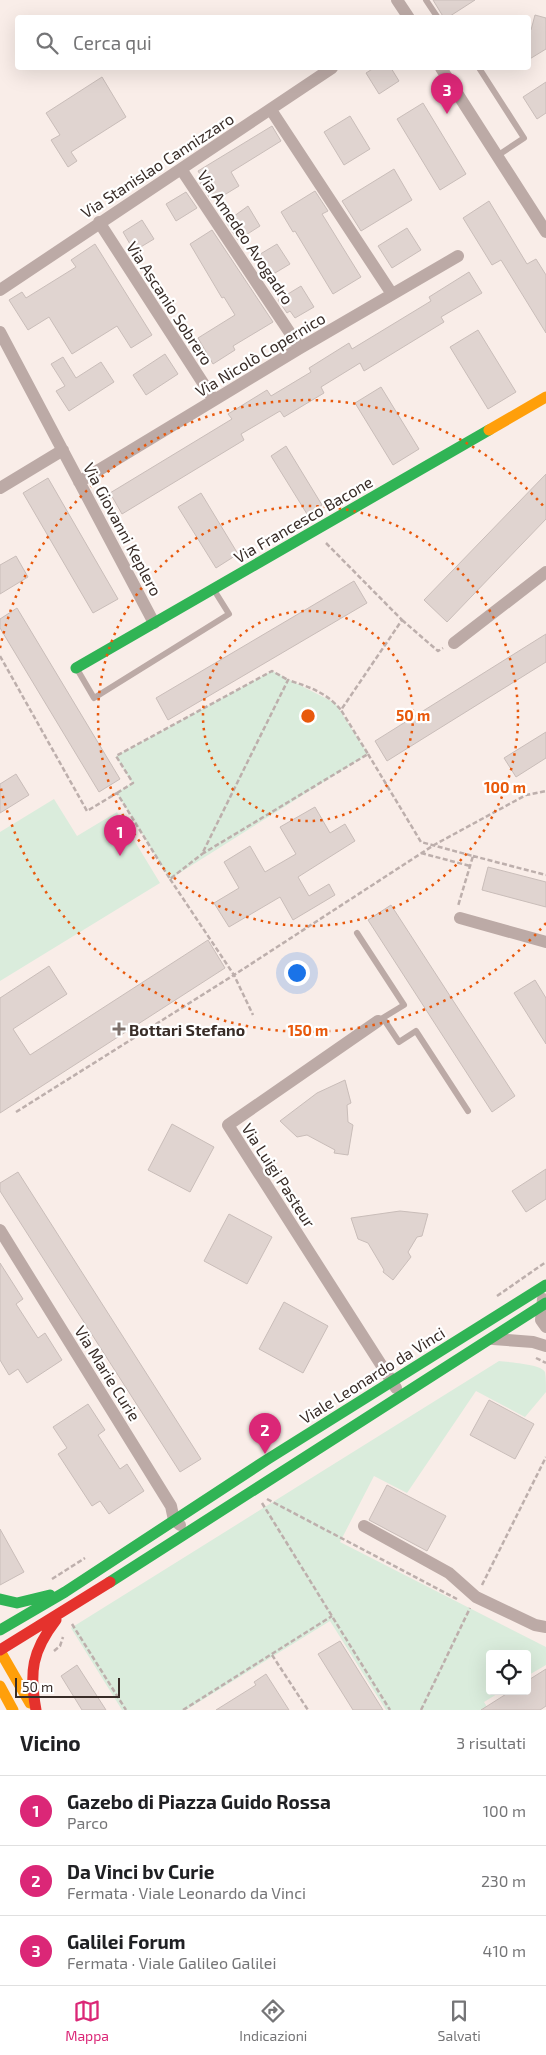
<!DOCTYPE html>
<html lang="it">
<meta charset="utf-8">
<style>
body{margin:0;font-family:"Exo 2",sans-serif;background:#f2f2f2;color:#202124}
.controls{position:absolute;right:15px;bottom:15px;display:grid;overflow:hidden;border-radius:5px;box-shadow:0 5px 20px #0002}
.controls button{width:45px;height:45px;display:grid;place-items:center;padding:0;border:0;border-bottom:1px solid #e0e0e0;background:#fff;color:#202124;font:25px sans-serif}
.scale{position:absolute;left:15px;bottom:12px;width:105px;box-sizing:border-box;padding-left:5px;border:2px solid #382c27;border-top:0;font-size:14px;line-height:18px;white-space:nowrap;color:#382c27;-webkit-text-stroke:4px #fff;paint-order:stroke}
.you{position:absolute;left:296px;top:972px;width:18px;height:18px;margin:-12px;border:4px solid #fff;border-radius:50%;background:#1a73e8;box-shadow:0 0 0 8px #1a73e833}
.badge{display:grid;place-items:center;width:32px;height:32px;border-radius:50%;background:#db2777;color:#fff;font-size:16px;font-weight:700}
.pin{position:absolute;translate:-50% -41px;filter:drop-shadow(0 1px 2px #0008)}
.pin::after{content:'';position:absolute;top:26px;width:18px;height:15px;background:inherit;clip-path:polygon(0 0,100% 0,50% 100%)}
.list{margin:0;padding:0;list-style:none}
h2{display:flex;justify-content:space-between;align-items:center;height:65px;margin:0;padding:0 20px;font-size:21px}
h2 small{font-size:16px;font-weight:400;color:#757577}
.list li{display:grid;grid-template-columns:32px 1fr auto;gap:15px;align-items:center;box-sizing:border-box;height:70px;padding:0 20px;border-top:1px solid #e0e0e0}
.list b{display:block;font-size:19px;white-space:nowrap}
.list p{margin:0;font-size:16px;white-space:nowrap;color:#757577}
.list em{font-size:16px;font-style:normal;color:#757577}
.icon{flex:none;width:28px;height:28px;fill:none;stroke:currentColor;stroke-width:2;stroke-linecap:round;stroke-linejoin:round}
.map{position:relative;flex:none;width:546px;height:1710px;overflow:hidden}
.search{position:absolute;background:#fff;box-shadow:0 5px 20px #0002;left:15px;right:15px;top:15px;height:55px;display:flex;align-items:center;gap:12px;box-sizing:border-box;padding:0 18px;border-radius:5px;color:#757577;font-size:19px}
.sheet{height:275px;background:#fff}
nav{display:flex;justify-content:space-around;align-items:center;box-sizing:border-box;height:70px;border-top:1px solid #e0e0e0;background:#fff;font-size:14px;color:#757577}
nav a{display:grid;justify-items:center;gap:2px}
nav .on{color:#db2777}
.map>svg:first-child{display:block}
.green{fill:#daecdc}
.building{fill:#e0d4d0;stroke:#c9bdb9}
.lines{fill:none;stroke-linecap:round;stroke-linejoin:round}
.path{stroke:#bdafac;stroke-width:2.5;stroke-dasharray:5 2.5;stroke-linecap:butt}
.lane{stroke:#bcaaa6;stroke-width:6}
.street{stroke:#bcaaa6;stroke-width:12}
.fast{stroke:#30b455;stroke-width:11}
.slow{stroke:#ff9f0a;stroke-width:11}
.jam{stroke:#e5322d;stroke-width:11}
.ring{fill:none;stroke:#e8590c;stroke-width:2.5;stroke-dasharray:2.5 5}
.poi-dot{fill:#7c706b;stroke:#fff;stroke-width:2}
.labels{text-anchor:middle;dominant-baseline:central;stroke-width:4.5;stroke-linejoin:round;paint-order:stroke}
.street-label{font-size:16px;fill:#382c27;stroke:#fff}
.poi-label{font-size:16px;font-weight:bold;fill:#382c27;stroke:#fff;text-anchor:start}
.centre{fill:#e8590c;stroke:#fff;stroke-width:2.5}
.ring-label{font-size:15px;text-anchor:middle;font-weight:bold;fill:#e8590c;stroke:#fff;stroke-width:4.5;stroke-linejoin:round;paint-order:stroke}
</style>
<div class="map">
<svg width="546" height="1710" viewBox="0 0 546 1710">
<rect width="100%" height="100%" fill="#f9ede8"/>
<path class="green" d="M272,671L335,703L368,754L170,879L117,793L132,783L116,756Z
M54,799L77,836L117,812L160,883L0,981V832Z
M499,1361C507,1362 542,1364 545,1372C546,1377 546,1386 546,1392L525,1417L476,1391L407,1493L374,1476L340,1542L546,1647V1665L527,1676V1654H490V1691H502L484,1702L489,1710H386L330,1621L186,1710H122L71,1628Z"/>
<path class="building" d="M433,0H475L447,18H444Z
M535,15L546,18V49L528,60V32L531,30Z
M374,68H391L399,81L379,94L366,73Z
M102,77L126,117L71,152L77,161L68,167L51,140L60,135L46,113Z
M546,82V113L537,119L523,97Z
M423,103L466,174L440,190L397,119Z
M350,116L370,149L344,165L324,132Z
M272,126L281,141L231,172L239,186L216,200L214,198L211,200L200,183L204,181L198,171Z
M394,169L412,200L361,231L342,201Z
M315,191L328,211L322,214L361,277L333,294L295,231L293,232L281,212Z
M186,192L197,208L176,221L166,204Z
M489,201L527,264L536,259L546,275V333L501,260L492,265L463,218Z
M248,206L260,226L238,240L226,222Z
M142,220L154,239L134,251L123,232Z
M407,228L421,250L392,268L378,246Z
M212,230L273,322L233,346L235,350L213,364L198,338L235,315L224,297L222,298L190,244Z
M95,244L152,335L131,348L117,326L72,354L49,317L28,330L9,300L22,292L26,298L76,267L71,260Z
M277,244L290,264L270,276L257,256Z
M469,272L482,293L441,317L444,322L364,371L360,363L321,387L324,393L284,417L280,411L241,434L244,440L122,514L110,493L232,419L228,414L267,390L271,396L311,372L309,368L349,343L352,349L431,301L429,297Z
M301,286L314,307L295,318L290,311L287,313L278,300Z
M478,330L516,392L488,409L450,347Z
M165,354L178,374L146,395L133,375Z
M63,357L76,378L101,362L114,382L69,411L56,391L65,386L51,364Z
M381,387L419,449L393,465L355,403Z
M286,446L322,505L307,514L271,456Z
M546,474V519L447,622L424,600Z
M48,478L118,599L93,613L23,493Z
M201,493L238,554L216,568L178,507Z
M16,556L28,577L0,594V565Z
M354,581L367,603L168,720L156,698Z
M17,608L120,779L99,792L0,628V619Z
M546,634V662L387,761L375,741Z
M546,732V758L516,777L504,758Z
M16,774L29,795L0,813V784Z
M315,807L330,833L345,824L355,841L298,877L309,896L329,884L335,895L293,920L280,897L229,927L214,903L239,888L224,862L250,846L265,872L296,854L280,827Z
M488,867L546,882V907L482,890Z
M391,905L515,1096L492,1112L368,920Z
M208,940L225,968L0,1113V998L49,966L67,994L13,1029L30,1055Z
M535,980L546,998V1044L514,993Z
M345,1080L351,1103L347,1105L348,1122L353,1125L348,1155L334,1153L335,1150L307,1135L297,1137L280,1121L317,1093Z
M172,1124L214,1147L190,1192L148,1170Z
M546,1169V1199L526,1212L512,1191Z
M18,1172L201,1459L180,1472L0,1191V1183Z
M400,1211L428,1214L422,1236L417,1237L408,1252L411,1257L393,1280L383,1272L384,1270L368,1243L358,1239L351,1218Z
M229,1214L272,1237L247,1284L204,1261Z
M0,1263L23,1299L16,1304L38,1338L45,1333L62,1360L27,1383L18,1369L9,1375L0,1360Z
M284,1302L328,1326L303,1373L259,1349Z
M489,1400L534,1424L515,1459L470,1435Z
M88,1404L105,1430L98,1435L120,1469L127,1464L144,1491L109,1514L100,1501L92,1506L58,1454L67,1448L53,1427Z
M387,1485L446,1516L427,1551L369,1520Z
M0,1529L24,1572L0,1585Z
M340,1641L383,1710H353L318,1654Z
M77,1665L106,1710H82L61,1676Z
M546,1669V1706L540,1710H481L511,1691H527V1681Z
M266,1674L289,1710H216L256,1685L254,1682Z"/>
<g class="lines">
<path class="path" d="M326,543L402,620L341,710C326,692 309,687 288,680L202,854L368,754L341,710
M402,620L438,651L443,648
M0,656L87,811L117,793L170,879L202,854
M368,754L421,842L473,856L458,906
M117,793L133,783L116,756L272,671L288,680
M421,853L470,866
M473,856L546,875
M170,879L234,975L253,1015
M16,1112L234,975L434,845L526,795L546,791
M497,1296L546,1262
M536,1358L546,1363
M267,1499L457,1599
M262,1503L390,1710
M52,1579L85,1558
M482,1585L546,1457
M72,1624L126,1710
M54,1651L60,1646L63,1637
M272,1655L308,1710
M183,1710L332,1616
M421,1710L470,1608"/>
<path class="lane" d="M426,0L438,18
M479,68L524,138L497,156
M77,669L94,698L229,614L214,590
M357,933L404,1005L381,1019
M383,1018L399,1042L416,1031L468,1111"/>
<path class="street" d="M397,0L409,18
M441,68L546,232
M271,110L392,294
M181,169L300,348
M99,222L214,400
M0,290L332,68
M0,332L154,623
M79,482L300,348L458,256
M0,488L63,450
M454,643L546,572
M460,918L546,942
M378,1021L228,1125L396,1388
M0,1230L171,1506L174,1520L180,1525
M543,1299L541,1320L546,1327
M493,1339L533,1342L546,1346
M364,1526L449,1573L476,1597L535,1625L546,1627"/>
<path class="fast" d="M76,668L489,430
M110,1582L546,1303
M0,1599L17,1603L50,1595
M0,1630L65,1592L268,1459L546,1285"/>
<path class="slow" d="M489,430L546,397
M0,1651L30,1703
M0,1686L13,1710"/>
<path class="jam" d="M0,1650L110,1582
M36,1710C29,1672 32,1651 56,1620"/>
</g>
<g class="ring">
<circle cx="308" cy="716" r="105"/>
<circle cx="308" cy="716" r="210"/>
<path d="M546 923A315 315 0 0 1 0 784M0 648A315 315 0 0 1 546 509"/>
</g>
<path class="poi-dot" d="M116.5 1021.5h5v5h5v5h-5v5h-5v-5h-5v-5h5z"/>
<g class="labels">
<g class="street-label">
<text transform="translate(157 165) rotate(-33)">Via Stanislao Cannizzaro</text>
<text transform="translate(246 237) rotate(56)">Via Amedeo Avogadro</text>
<text transform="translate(170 303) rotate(57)">Via Ascanio Sobrero</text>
<text transform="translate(260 354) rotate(-31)">Via Nicolò Copernico</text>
<text transform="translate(303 519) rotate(-30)">Via Francesco Bacone</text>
<text transform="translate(123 529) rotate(62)">Via Giovanni Keplero</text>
<text transform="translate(279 1175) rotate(57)">Via Luigi Pasteur</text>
<text transform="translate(108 1373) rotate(58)">Via Marie Curie</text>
<text transform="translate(372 1375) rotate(-32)">Viale Leonardo da Vinci</text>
</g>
<g class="poi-label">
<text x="129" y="1029">Bottari Stefano</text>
</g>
</g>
<circle cx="308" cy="716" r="8" class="centre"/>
<g class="ring-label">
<text x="413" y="721">50 m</text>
<text x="505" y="793">100 m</text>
<text x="308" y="1036">150 m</text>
</g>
</svg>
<div class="controls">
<button><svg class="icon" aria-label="locate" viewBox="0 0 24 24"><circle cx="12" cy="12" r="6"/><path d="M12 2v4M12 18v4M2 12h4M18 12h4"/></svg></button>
</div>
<div class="scale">50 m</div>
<div class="you"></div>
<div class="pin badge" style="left:120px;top:856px">1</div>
<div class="pin badge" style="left:265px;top:1454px">2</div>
<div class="pin badge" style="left:447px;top:114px">3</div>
<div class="search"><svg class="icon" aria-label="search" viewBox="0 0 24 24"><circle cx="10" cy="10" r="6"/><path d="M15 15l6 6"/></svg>Cerca qui</div>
</div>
<section class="sheet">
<h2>Vicino<small>3 risultati</small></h2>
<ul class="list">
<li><span class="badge">1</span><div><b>Gazebo di Piazza Guido Rossa</b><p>Parco</p></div><em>100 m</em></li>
<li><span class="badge">2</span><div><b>Da Vinci bv Curie</b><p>Fermata · Viale Leonardo da Vinci</p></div><em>230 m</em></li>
<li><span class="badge">3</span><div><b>Galilei Forum</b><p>Fermata · Viale Galileo Galilei</p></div><em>410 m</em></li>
</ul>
</section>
<nav>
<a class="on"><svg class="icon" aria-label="map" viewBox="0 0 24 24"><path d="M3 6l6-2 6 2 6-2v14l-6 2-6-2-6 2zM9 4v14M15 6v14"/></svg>Mappa</a>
<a><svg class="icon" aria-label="directions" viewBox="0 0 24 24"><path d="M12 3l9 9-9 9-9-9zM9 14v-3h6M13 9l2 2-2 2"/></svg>Indicazioni</a>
<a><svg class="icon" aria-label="saved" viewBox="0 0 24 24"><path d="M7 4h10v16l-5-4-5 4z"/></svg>Salvati</a>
</nav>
